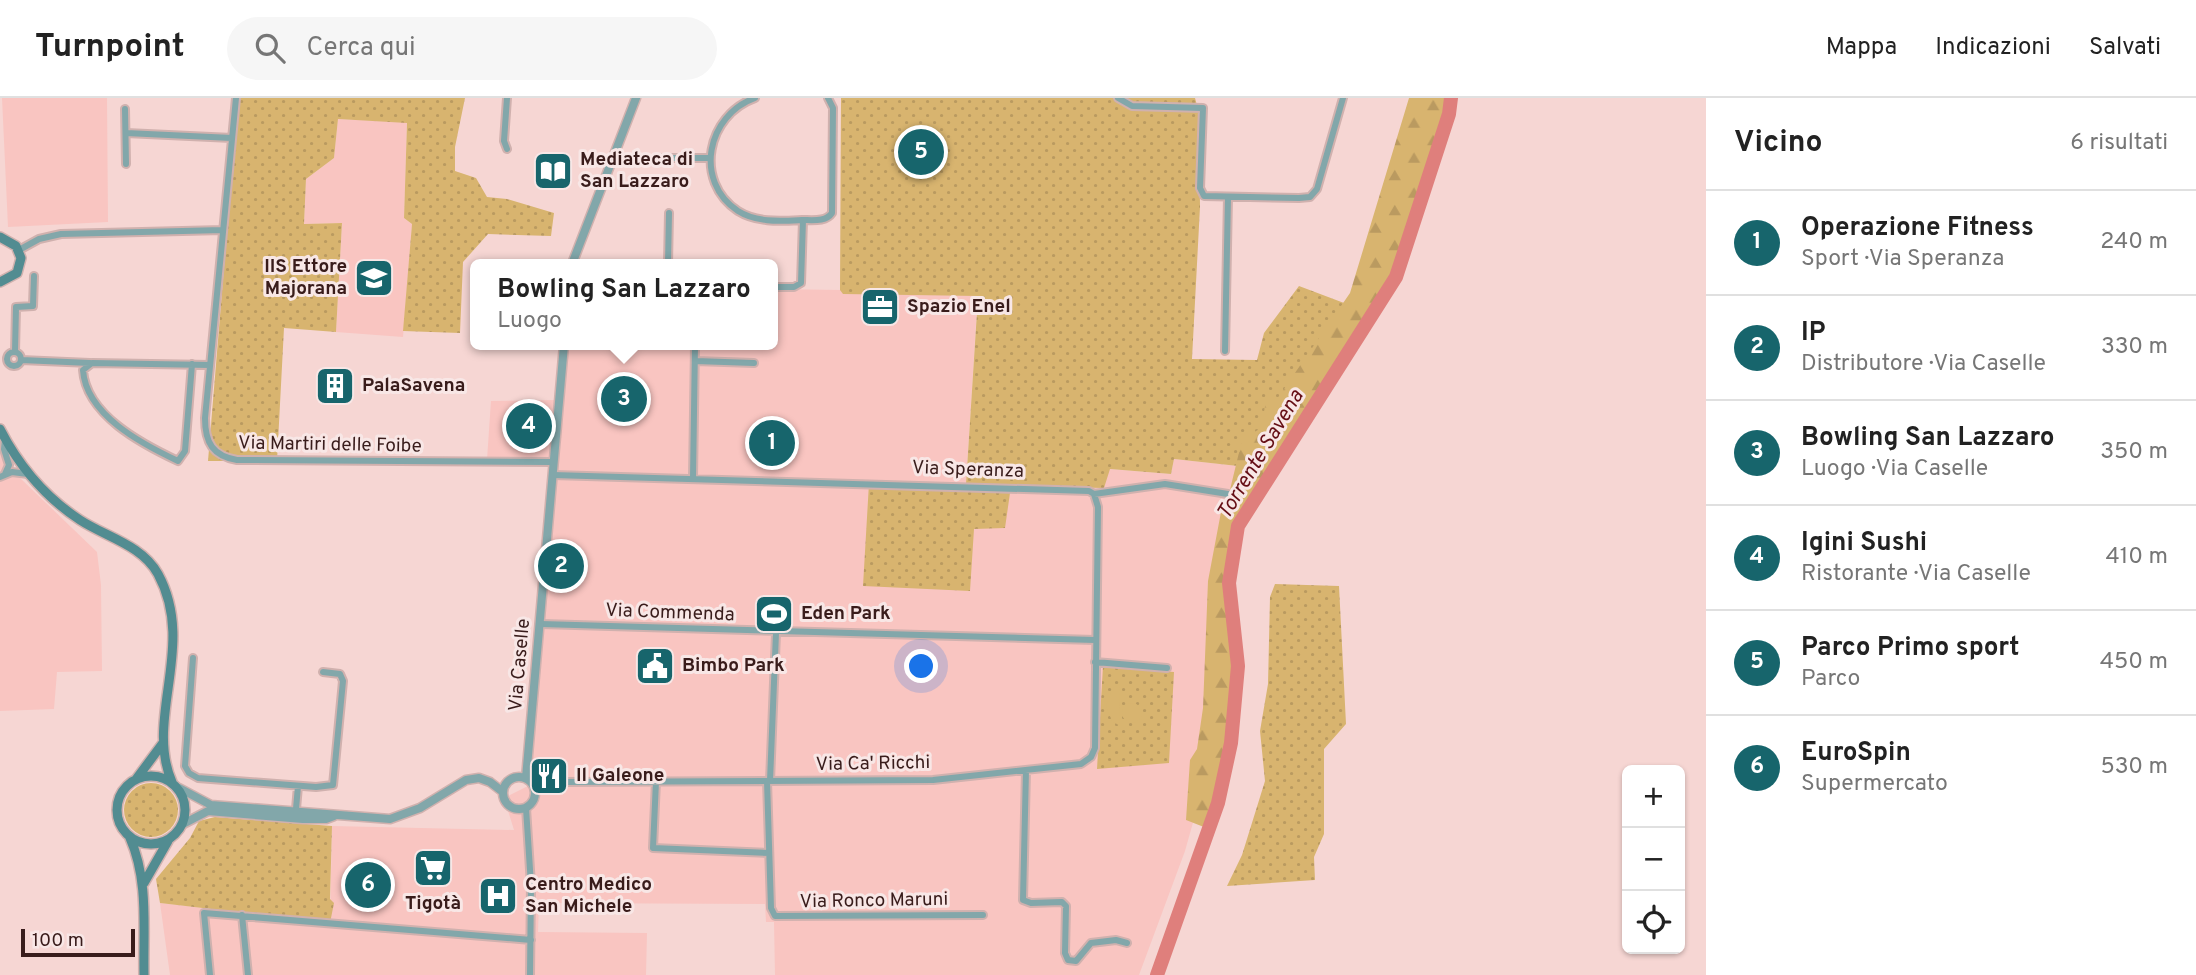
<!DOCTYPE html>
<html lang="it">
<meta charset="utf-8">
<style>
body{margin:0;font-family:Overpass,sans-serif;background:#f6f6f6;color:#222}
.controls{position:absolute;right:21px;bottom:21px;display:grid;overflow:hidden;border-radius:10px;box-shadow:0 2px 5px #0004}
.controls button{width:63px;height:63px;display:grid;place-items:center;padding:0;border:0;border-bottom:2px solid #e0e0e0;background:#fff;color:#222;font:35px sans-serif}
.scale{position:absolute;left:21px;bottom:18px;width:114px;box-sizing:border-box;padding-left:7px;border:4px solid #391c1b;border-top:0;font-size:19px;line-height:24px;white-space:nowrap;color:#391c1b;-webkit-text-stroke:5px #f8e7e6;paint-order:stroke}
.you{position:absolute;left:922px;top:569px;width:24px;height:24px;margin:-18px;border:5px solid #fff;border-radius:50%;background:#1a73e8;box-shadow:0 0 0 10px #1a73e833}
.badge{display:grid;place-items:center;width:46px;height:46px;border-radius:50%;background:#17656c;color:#fff;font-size:23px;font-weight:700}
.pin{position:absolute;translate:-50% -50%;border:4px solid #fff;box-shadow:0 2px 7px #0006}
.popup{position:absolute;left:470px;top:161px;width:308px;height:91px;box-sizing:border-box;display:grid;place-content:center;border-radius:10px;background:#fff;filter:drop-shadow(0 2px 5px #0005);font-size:23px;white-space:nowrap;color:#767676}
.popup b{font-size:26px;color:#222}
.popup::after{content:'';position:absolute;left:50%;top:100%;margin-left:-14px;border:14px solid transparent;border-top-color:#fff}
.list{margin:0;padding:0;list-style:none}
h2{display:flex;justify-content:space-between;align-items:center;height:91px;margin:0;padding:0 28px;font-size:30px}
h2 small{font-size:23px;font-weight:400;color:#767676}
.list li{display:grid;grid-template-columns:46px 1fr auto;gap:21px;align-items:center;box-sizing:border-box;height:105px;padding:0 28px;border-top:2px solid #e0e0e0}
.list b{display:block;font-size:26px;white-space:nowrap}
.list p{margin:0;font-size:23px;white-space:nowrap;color:#767676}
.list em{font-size:23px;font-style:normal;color:#767676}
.icon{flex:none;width:38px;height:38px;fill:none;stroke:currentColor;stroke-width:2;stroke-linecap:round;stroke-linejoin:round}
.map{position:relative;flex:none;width:1706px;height:877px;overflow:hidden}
header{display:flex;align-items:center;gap:42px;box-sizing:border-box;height:98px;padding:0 35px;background:#fff;border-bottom:2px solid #e0e0e0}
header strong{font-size:33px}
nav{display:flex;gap:38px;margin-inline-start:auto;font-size:24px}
.search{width:490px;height:63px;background:#f6f6f6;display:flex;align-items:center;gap:18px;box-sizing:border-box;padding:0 24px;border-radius:38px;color:#767676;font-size:26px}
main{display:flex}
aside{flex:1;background:#fff}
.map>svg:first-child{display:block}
.built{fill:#f9c5c1}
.grass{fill:url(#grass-dots)}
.forest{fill:url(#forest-firs)}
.pitch{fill:#d8b46f}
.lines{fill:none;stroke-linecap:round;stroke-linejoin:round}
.river{stroke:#df7f7c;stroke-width:14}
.minor-casing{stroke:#d0b1ae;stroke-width:10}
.tertiary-casing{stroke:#d0b1ae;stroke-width:11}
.secondary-casing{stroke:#d0b1ae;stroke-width:12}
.minor{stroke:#82a7aa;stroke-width:6}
.tertiary{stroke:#82a7aa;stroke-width:8}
.secondary{stroke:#528c91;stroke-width:9}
.labels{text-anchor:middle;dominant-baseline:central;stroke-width:6;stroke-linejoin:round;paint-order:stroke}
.poi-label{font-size:19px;font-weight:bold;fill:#391c1b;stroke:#f8e7e6;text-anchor:start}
.street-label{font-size:19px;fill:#391c1b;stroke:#f8e7e6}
.water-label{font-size:21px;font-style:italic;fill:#650e15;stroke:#f8e7e6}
</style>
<header>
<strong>Turnpoint</strong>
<div class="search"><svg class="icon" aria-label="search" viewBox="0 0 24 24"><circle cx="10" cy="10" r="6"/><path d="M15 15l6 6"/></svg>Cerca qui</div>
<nav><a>Mappa</a><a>Indicazioni</a><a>Salvati</a></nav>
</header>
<main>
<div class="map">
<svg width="1706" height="877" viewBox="0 0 1706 877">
<defs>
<pattern id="grass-dots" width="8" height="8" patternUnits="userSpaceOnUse" patternTransform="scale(1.75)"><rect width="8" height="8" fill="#d8b46f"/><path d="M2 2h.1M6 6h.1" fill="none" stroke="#ba9a60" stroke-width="1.8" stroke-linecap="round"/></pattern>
<pattern id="forest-firs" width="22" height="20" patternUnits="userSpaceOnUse" patternTransform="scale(1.75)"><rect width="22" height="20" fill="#d8b46f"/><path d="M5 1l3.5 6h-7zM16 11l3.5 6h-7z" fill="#ba9a60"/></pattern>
</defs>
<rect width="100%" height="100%" fill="#f6d6d3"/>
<path class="built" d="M2,0H107L108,124L8,129Z
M338,21L407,24L404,120L412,126L403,239L336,234L342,125L304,126L306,81L334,60Z
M773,191L978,194L966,386L974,431L1011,388L1109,371L1171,376L1174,361L1247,369L1235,389L1201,696L1185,753L1139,877H775L774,824H766L765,806L539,805L538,834L647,835L646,877H170L160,805L330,824L332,728L514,732L504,700L530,687L557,362H487L491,303L557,302L563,247H773Z
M0,349L19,379L97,454L101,487L102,573L57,574L54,611L0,613Z"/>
<path class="grass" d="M238,0H465L455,49V73L476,80L487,99L507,101L554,115L551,138L488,136L463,164L460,235L403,233L412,126L404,120L407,25L338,21L334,60L306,81L304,126L342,125L336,234L284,230L277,363H208Z
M841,0H1195L1199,15L1200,109L1192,261L1257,262L1264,235L1299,188L1352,208L1247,369L1174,361L1171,376L1110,371L1104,390L1011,388L1005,430L974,431L970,493L863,488L869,385L966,386L978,198L843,196L840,192Z
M1275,486L1339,488L1346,626L1324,651V736L1314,759L1315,782L1227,788L1242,757L1265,683L1260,633L1268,586L1270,499Z
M1103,568L1174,574L1169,665L1097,671Z
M124 712a27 27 0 1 1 54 0a27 27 0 1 1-54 0Z
M215,719L332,728L330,801L334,805L330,825L160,805L156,781L190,740L199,723Z"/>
<path class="forest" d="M1409,0H1451L1449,16L1396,179L1238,428L1229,485L1238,568L1231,645L1218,705L1209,731L1186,722L1190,662L1197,651L1203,610L1208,483L1221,414L1228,400L1242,342L1261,330L1266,303L1277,301L1350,195Z"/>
<path class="pitch" d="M1119,589L1120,628L1112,623L1106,608L1111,595Z
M1122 615a10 10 0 1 1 20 0a10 10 0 1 1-20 0Z"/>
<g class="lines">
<path class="river" d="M1157,877L1218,705L1231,645L1238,568L1229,485L1238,428L1396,179L1449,16L1451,0"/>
<g class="minor-casing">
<path id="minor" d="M236,0L205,320C205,345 213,358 237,362L554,364
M507,0L504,43L507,51
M755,0C707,17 693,83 738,113C757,125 781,123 802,122C813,122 826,124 832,115L833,10L828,0
M1118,0L1132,8L1203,10L1200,90L1204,98L1299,100L1310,99L1317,91L1343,0
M125,11L126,66
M126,35L232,40
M662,60H710
M19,152L39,141L61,136L223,132
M668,166L669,115
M773,189H794L801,185L803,122
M1225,253L1228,99
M15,254L16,209L33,208L34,178
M7 261a7 7 0 1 1 14 0a7 7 0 1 1-14 0Z
M21,262L90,265
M695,263L754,265
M192,266L185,353L178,363C142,346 86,317 83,272L92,265L210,267
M5,342L4,351L9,367L5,376
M0,379L12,374L28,376
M693,380L695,247
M1094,396L1165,386L1228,396
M541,526L1095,542
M193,560L185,668L189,675L198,680L316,689L333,687L343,583L340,576L323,574
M1095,564L1167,570
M1026,672L1023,802L1031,805L1062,804L1066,808L1065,855L1068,862L1076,863L1091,845L1116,842L1127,845
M656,683L653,750L769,755
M767,683L771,810L775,818L983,817
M770,683L776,535
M535,691L565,684L933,682L1081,666L1091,659L1095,650L1098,409L1094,396L1089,393L553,377
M526,710L531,787L530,877
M296,711L298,688
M242,817L248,877
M210,877L204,815L531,842"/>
</g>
<g class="tertiary-casing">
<path id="tertiary" d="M572,166L636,0
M503 695a16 16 0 1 1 32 0a16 16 0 1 1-32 0Z
M526,680L564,247
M179,690L211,707L390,721L420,710L466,682L479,680L490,684L503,694
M183,726L208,713L303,721H326L334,718"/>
</g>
<g class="secondary-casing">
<path id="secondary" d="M0,139L16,148L21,160L17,175L0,184
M0,331C19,368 45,399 80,422C106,439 142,447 158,476C197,548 144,620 172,684
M117 712a34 34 0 1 1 68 0a34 34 0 1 1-68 0Z
M137,680L163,645
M130,740C149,783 143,830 144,877
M144,785L168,743"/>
</g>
<use href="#minor" class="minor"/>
<use href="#tertiary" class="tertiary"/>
<use href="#secondary" class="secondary"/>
</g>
<defs>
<g id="library-square" transform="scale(2.0125)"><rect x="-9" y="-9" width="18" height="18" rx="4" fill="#17656c" stroke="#f8e7e6"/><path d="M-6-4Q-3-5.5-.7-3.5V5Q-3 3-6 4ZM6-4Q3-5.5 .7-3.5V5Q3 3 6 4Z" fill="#fff"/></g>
<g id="school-square" transform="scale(2.0125)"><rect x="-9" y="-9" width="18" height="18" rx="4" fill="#17656c" stroke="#f8e7e6"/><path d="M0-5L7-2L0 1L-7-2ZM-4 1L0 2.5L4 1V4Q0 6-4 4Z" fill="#fff"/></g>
<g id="office-square" transform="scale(2.0125)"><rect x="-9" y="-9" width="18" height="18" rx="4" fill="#17656c" stroke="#f8e7e6"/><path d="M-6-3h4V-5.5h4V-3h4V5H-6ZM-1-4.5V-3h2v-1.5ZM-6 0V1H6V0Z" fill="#fff"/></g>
<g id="building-square" transform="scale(2.0125)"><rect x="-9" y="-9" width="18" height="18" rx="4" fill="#17656c" stroke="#f8e7e6"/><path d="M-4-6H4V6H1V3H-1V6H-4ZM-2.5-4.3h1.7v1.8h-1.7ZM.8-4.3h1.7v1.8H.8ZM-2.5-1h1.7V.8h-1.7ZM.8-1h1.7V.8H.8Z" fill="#fff"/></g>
<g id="stadium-square" transform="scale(2.0125)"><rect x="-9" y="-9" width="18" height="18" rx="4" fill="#17656c" stroke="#f8e7e6"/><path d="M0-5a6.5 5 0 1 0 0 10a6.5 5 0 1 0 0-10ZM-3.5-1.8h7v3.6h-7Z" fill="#fff"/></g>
<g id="civic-square" transform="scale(2.0125)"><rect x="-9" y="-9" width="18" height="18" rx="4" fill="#17656c" stroke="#f8e7e6"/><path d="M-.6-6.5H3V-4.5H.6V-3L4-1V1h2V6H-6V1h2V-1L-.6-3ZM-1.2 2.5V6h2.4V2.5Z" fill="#fff"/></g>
<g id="restaurant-square" transform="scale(2.0125)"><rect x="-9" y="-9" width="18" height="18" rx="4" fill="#17656c" stroke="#f8e7e6"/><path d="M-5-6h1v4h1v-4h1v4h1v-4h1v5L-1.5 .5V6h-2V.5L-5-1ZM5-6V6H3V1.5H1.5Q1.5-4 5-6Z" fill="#fff"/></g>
<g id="supermarket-square" transform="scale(2.0125)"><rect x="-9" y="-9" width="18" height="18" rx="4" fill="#17656c" stroke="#f8e7e6"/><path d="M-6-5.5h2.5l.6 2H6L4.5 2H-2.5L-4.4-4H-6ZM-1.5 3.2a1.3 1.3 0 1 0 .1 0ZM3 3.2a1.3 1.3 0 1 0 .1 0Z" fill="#fff"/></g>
<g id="hospital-square" transform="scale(2.0125)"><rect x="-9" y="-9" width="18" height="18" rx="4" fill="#17656c" stroke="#f8e7e6"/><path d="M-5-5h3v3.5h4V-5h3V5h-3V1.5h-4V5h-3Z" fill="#fff"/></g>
</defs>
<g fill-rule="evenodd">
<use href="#library-square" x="553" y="73"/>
<use href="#school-square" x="374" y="180"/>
<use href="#office-square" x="880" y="209"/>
<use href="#building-square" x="335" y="288"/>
<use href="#stadium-square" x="774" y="516"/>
<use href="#civic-square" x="655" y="568"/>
<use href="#restaurant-square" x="549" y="678"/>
<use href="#supermarket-square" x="433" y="770"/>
<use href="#hospital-square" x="498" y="798"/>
</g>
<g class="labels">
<g class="poi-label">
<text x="580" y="62">Mediateca di<tspan x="580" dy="22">San Lazzaro</tspan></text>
<text x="347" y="169" text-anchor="end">IIS Ettore<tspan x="347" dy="22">Majorana</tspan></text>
<text x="907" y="209">Spazio Enel</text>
<text x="362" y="288">PalaSavena</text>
<text x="801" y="516">Eden Park</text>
<text x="682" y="568">Bimbo Park</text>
<text x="576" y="678">Il Galeone</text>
<text x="525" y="787">Centro Medico<tspan x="525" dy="22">San Michele</tspan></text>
<text x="433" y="806" text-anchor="middle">Tigotà</text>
</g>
<g class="street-label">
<text transform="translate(330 347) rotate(1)">Via Martiri delle Foibe</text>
<text transform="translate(968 372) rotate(2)">Via Speranza</text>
<text transform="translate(670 515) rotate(2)">Via Commenda</text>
<text transform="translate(520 567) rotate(-85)">Via Caselle</text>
<text transform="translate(873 666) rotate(-1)">Via Ca' Ricchi</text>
<text transform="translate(874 803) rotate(-1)">Via Ronco Maruni</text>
</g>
<g class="water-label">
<text transform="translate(1261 357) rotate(-59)">Torrente Savena</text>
</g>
</g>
</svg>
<div class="controls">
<button>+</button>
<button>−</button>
<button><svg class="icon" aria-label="locate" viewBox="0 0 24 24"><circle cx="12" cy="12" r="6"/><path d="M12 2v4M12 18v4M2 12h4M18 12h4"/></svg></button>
</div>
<div class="scale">100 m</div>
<div class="you"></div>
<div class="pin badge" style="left:772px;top:345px">1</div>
<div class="pin badge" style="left:561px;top:468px">2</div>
<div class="pin badge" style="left:624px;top:301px">3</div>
<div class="popup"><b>Bowling San Lazzaro</b>Luogo</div>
<div class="pin badge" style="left:529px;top:328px">4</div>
<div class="pin badge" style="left:921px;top:54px">5</div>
<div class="pin badge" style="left:368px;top:787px">6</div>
</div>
<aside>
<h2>Vicino<small>6 risultati</small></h2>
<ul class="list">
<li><span class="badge">1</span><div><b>Operazione Fitness</b><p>Sport · Via Speranza</p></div><em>240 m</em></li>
<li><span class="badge">2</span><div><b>IP</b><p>Distributore · Via Caselle</p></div><em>330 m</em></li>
<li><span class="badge">3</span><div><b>Bowling San Lazzaro</b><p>Luogo · Via Caselle</p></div><em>350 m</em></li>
<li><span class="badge">4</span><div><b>Igini Sushi</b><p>Ristorante · Via Caselle</p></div><em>410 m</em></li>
<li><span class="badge">5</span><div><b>Parco Primo sport</b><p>Parco</p></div><em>450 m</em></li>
<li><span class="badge">6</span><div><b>EuroSpin</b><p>Supermercato</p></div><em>530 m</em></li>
</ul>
</aside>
</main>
